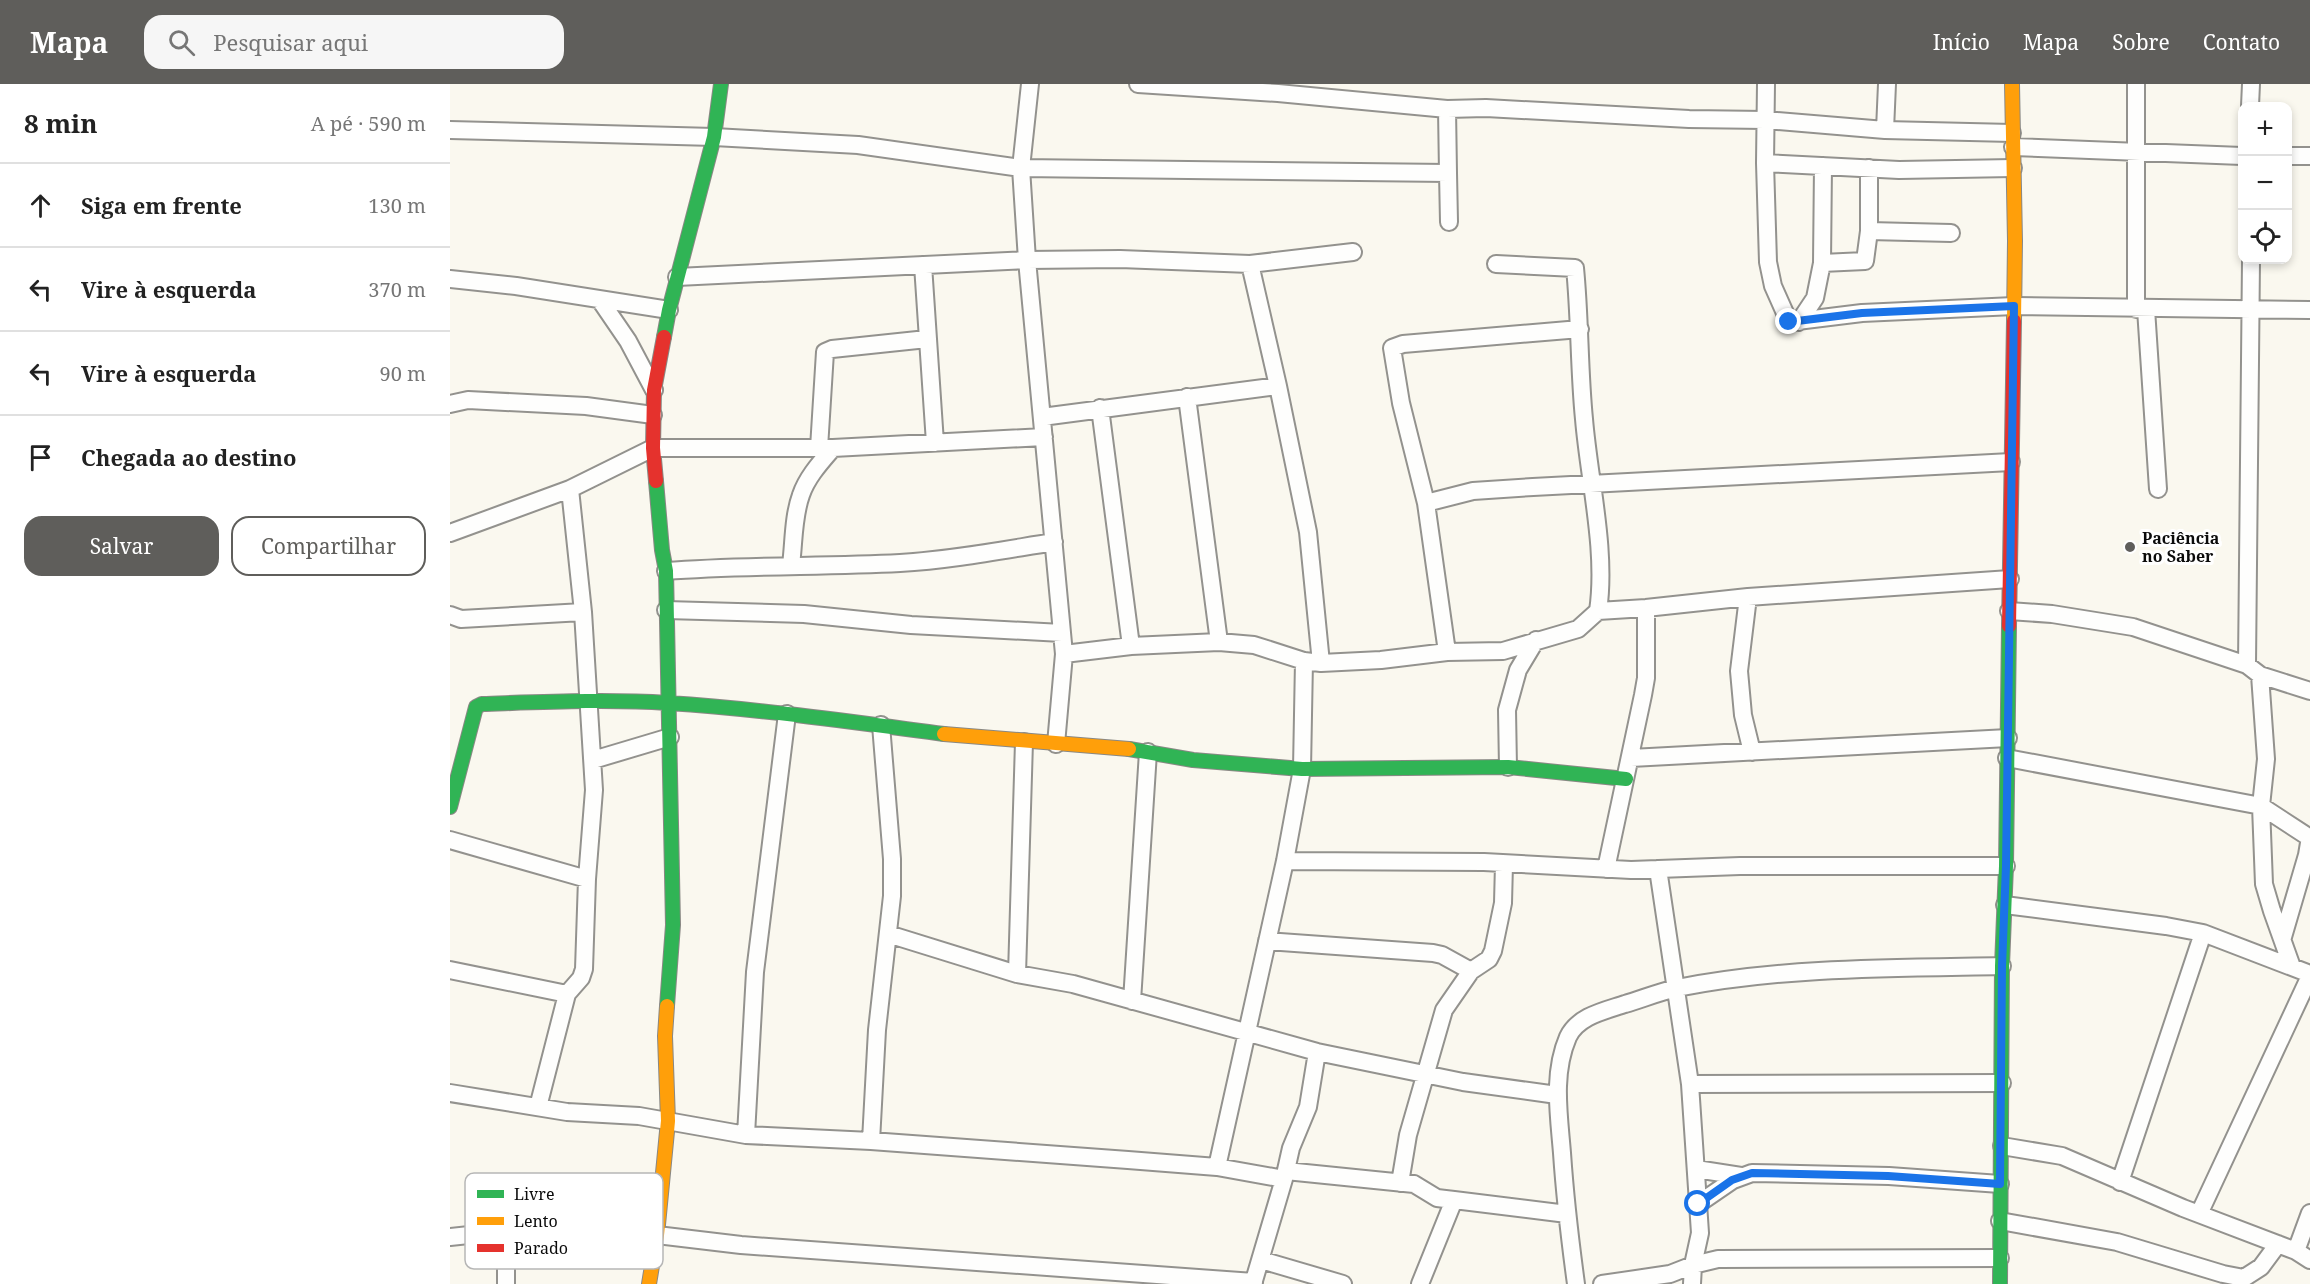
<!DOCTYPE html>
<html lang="pt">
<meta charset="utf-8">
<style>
body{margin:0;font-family:"Noto Serif",serif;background:#f6f6f6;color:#222}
.controls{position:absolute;right:18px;top:18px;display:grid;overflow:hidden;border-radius:12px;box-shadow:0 3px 9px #0003}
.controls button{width:54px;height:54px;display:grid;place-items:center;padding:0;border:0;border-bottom:2px solid #e0e0e0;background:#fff;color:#222;font:30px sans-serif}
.stop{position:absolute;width:18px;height:18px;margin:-14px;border:4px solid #1a73e8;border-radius:50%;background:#fff}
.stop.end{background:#1a73e8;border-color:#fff;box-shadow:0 2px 6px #0008}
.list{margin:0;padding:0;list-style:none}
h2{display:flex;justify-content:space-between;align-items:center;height:78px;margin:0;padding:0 24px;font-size:26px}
h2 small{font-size:20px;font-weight:400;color:#767676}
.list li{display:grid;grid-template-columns:39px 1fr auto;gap:18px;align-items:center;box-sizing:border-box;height:84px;padding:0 24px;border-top:2px solid #e0e0e0}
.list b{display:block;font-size:22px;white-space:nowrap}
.list em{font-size:20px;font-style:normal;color:#767676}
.actions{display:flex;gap:12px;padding:18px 24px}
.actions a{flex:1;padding:14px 0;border:2px solid #5f5e5b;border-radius:18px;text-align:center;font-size:21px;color:#5f5e5b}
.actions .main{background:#5f5e5b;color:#fff}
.icon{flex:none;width:33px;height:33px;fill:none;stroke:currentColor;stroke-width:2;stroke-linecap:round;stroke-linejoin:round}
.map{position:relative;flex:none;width:1860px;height:1200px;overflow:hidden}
header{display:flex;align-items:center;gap:36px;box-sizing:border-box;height:84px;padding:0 30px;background:#5f5e5b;color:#fff}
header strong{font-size:28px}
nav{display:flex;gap:33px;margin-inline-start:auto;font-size:21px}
.search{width:420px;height:54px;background:#f6f6f6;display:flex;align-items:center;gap:15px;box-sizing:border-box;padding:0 21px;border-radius:18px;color:#767676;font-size:22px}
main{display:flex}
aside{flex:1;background:#fff}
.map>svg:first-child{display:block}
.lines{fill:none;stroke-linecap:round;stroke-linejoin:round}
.street-casing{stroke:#93928e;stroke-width:20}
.fast-casing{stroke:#898884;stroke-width:16}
.slow-casing{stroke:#898884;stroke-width:16}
.jam-casing{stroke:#898884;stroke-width:16}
.street{stroke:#fefefd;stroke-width:16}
.fast{stroke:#30b455;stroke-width:14}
.slow{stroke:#ff9f0a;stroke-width:14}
.jam{stroke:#e5322d;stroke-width:14}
.route{stroke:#1a73e8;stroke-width:8}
.poi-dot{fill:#5f5e5b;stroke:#fff;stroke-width:2}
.labels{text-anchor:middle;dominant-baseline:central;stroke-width:6;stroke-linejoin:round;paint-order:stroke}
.poi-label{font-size:16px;font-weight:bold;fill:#0b0b0b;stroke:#fff;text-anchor:start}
.key{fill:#fff;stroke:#b6b6b6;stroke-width:1.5}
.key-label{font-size:16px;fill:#0b0b0b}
</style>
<header>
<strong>Mapa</strong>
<div class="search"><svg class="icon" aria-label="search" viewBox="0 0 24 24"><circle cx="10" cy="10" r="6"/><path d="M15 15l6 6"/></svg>Pesquisar aqui</div>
<nav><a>Início</a><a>Mapa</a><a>Sobre</a><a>Contato</a></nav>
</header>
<main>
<aside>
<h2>8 min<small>A pé · 590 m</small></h2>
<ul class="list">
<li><svg class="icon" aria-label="ahead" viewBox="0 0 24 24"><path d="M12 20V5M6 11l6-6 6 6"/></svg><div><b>Siga em frente</b></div><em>130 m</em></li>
<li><svg class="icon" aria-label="left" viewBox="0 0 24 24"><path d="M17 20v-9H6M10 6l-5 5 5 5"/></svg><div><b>Vire à esquerda</b></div><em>370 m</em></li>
<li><svg class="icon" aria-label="left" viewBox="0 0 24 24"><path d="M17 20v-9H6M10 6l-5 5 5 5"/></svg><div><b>Vire à esquerda</b></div><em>90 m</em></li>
<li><svg class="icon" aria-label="arrive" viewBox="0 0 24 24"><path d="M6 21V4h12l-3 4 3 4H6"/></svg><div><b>Chegada ao destino</b></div></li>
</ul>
<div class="actions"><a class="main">Salvar</a><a>Compartilhar</a></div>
</aside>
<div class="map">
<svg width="1860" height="1200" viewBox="0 0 1860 1200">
<rect width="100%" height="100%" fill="#faf8ef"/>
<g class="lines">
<g class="street-casing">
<path id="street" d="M580,0L571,84L577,176L614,570L606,660
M688,0L828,9L997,25L1036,24L1239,35L1315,36L1435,46L1562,49
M1686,0V225
M1800,22L1801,0
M997,25L998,89
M0,46L264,53L408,61L571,84L998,89L999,138
M1435,46L1437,0
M1563,63L1792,72
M1838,72H1860
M1315,79L1316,0
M1563,84L1449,86L1315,79L1318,178L1323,202L1339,238L1412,229L1564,222L1860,226
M1419,147L1501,149
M1372,179L1415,177L1419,147V84
M800,180L828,302L858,448L871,579
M1046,180L1125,184C1130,234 1129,285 1134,335C1139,396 1157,467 1148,527
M473,181L485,359
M227,193L577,176L670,175L800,180L903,168
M0,195L66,202L219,226
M150,216L178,257L204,306
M1696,225L1708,405
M1349,238L1365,214L1372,179L1373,82
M737,313L769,558
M0,320L18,316L136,322L203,331
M650,324L681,562
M592,333L828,302
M369,364L375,268L382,265L477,255
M976,419L1023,407L1083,403L1561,378
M0,449L120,405
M341,481C344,458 343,433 351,411C357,393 371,378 383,364
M216,487C294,481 372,483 450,479C501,476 553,466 604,458
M1298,513L1289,587L1293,631L1302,668
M216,526L354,530L461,541L612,549
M1559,527L1602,530L1683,543L1797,581L1810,591L1860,607
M0,531L11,535L133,528
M997,568L976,419L951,319L942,264L953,260L1130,245
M614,570L681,562L769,558L804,561L854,577L871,579L931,576L997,568L1053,567L1128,545L1148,527L1196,524L1298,513L1560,495
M1797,581L1801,176
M1810,591L1816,675L1811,722L1814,800L1822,827L1842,883
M1181,674L1558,654
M1557,674L1811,722L1860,754
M143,676L220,653
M1058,683L1057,626L1068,586L1086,556
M0,756L137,795
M835,777L1034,778L1181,786L1290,782H1556
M1156,785L1193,611L1196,594V524
M1208,785L1240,1000L1250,1149L1243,1181L1242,1200
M1555,821L1716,842L1753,849L1860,890
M438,850L567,890L623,900L867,968L1013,998L1107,1011
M1833,853L1857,771L1860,753
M817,857L983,869L992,871L1021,887
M0,886L117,910
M567,890L574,658
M682,917L698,668
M1240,1000L1552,999
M0,1009L117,1028L189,1032L296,1051L421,1057L678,1076L767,1083L834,1095
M88,1023L117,910L131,894L134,885L137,795L144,706L133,528L120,405L203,364H383L594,353
M296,1051L305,888L337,630
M421,1057L427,946L442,812V775L431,641
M1552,1062L1612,1072L1733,1124L1846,1167L1860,1176
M767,1083L835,777L852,685L854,577
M1246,1085L1291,1092
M836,1087L964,1100L987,1114L1004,1116L970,1200
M1670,1098L1753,849
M950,1099L958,1051L994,926L1021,887L1039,875L1043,867L1053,819L1054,780
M1004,1116L1117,1130
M1248,1120L1283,1096L1302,1089L1439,1092L1550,1100
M1749,1130L1860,892
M1550,1137L1667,1158L1773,1190L1794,1194L1811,1183L1828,1160
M56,1147V1200
M0,1153L56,1147L158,1140L179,1142L207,1151L291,1161L804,1198
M1846,1167L1860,1129
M811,1176L893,1200
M803,1200L834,1095L841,1064L858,1023L867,968
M1126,1200C1120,1156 1115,1113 1112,1069C1109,1031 1102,990 1118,953C1128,932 1154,927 1175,920C1192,915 1209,908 1227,904C1333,883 1444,884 1552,882
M1152,1200L1220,1190L1243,1181L1268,1175L1550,1174"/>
</g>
<g class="fast-casing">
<path id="fast" d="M214,253L219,226L264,53L271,0
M206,397L212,466L216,487L223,841L217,922
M679,665L743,676L852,685L1058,683L1176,695
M0,723L26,623L32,620C94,618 156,615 218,619C311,625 402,638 494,650
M1550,1200L1552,882L1556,782L1559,542"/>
</g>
<g class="slow-casing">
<path id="slow" d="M1562,0L1565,157L1564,237
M494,650L679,665
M199,1200L207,1151L218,1037L215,952L217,922"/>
</g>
<g class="jam-casing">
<path id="jam" d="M206,397L203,364L204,306L214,253
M1559,542L1564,237"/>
</g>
<use href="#street" class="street"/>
<use href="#fast" class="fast"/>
<use href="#slow" class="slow"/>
<use href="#jam" class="jam"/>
</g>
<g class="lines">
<path class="route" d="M1248,1120L1282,1096L1302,1089L1438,1092L1550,1100L1552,882L1556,782L1564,222L1412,229L1339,238"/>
</g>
<circle class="poi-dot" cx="1680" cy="463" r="6"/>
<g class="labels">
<g class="poi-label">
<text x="1692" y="454">Paciência<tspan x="1692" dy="18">no Saber</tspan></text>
</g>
</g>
<rect x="15" y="1089" width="198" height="96" rx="9" class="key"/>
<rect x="27" y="1106" width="27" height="8" fill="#30b455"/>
<rect x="27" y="1133" width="27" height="8" fill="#ff9f0a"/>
<rect x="27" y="1160" width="27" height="8" fill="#e5322d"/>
<g class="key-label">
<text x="64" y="1116">Livre</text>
<text x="64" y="1143">Lento</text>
<text x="64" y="1170">Parado</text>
</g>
</svg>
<div class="controls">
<button>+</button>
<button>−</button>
<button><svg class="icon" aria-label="locate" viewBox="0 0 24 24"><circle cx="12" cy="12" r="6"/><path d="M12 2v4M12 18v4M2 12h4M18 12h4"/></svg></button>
</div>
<div class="stop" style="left:1248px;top:1120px"></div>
<div class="stop end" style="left:1339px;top:238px"></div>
</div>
</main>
